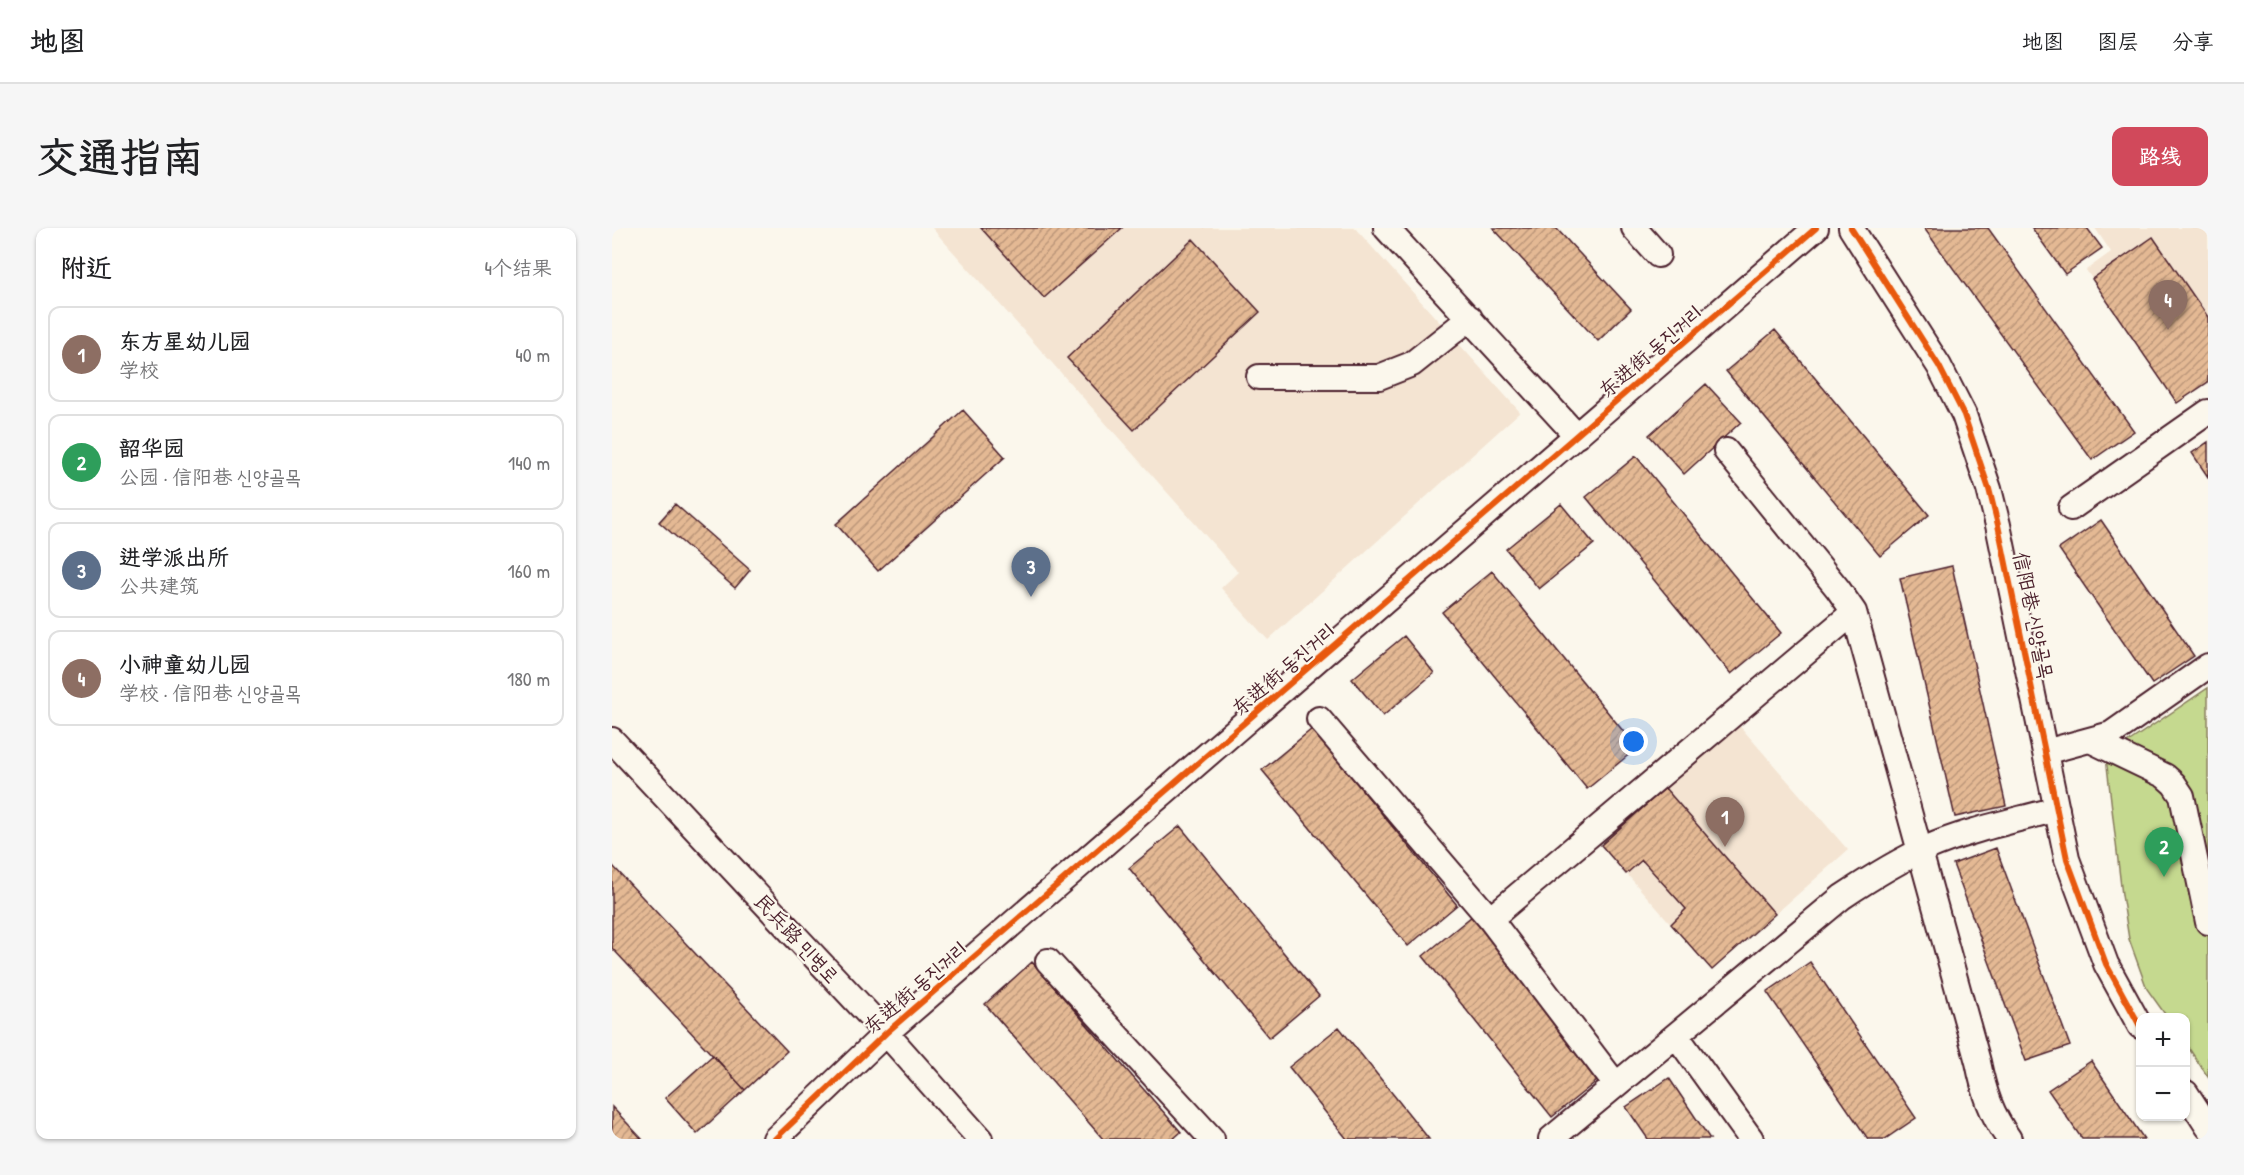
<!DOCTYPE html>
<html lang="zh">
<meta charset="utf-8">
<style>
body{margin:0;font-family:"Patrick Hand","LXGW WenKai TC","Poor Story",sans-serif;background:#f6f6f6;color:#202124}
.controls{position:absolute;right:18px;bottom:18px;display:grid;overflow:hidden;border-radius:12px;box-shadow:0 2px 4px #0004}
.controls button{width:54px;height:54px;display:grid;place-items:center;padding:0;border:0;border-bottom:2px solid #e0e0e0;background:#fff;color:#202124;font:30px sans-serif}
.you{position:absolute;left:1022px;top:514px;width:21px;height:21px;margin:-15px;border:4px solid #fff;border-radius:50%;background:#1a73e8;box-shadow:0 0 0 9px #1a73e833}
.badge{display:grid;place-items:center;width:39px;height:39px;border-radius:50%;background:#d1495b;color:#fff;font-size:20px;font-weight:700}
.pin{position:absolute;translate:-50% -50px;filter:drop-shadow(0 2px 3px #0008)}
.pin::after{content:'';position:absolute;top:32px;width:21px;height:18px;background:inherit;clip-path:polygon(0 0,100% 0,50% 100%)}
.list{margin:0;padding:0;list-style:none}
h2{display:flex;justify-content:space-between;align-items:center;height:78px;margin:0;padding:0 24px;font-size:26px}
h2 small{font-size:20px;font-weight:400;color:#757577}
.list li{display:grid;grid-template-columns:39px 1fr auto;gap:18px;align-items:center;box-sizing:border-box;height:96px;margin:0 12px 12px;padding:0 12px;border:2px solid #e0e0e0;border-radius:12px}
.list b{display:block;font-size:22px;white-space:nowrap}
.list p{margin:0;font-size:20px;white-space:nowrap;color:#757577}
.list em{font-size:20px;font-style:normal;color:#757577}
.map{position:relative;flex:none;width:1596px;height:911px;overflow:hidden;border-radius:12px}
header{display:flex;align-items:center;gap:36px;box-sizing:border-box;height:84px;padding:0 30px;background:#fff;border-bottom:2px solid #e0e0e0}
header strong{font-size:28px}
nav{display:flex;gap:33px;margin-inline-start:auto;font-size:21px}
.intro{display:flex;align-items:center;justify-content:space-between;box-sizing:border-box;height:144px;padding:0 36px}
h1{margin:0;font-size:42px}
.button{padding:15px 27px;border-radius:12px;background:#d1495b;color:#fff;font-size:21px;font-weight:700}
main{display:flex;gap:36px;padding:0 36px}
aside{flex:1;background:#fff;border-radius:12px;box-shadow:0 2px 4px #0004}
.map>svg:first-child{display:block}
.built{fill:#f4e4d2}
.green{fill:#c5d98f;stroke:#887c5d;stroke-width:1.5}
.building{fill:url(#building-hatch);stroke:#4a1f2b;stroke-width:1.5}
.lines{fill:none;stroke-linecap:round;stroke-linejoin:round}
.minor-casing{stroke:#4a1f2b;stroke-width:28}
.minor{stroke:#fbf7ec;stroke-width:24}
.cycleway-casing{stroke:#fbf7ec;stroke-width:10}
.cycleway{stroke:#e8590c;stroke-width:6}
.labels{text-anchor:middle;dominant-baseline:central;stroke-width:4.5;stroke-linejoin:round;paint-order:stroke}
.street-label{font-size:20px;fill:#4a1f2b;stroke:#fbf7ec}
</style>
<header>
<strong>地图</strong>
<nav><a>地图</a><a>图层</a><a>分享</a></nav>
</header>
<div class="intro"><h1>交通指南</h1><a class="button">路线</a></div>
<main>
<aside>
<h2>附近<small>4个结果</small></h2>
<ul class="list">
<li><span class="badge" style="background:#8d6e63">1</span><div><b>东方星幼儿园</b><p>学校</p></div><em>40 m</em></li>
<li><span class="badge" style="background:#2e9e5b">2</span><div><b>韶华园</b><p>公园 · 信阳巷 신양골목</p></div><em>140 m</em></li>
<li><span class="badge" style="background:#5c6f8a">3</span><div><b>进学派出所</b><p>公共建筑</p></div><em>160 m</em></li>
<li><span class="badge" style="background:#8d6e63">4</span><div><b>小神童幼儿园</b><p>学校 · 信阳巷 신양골목</p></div><em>180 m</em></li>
</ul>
</aside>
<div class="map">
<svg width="1596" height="911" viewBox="0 0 1596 911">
<defs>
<pattern id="building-hatch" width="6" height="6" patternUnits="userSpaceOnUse" patternTransform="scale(1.5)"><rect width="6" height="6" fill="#e4b994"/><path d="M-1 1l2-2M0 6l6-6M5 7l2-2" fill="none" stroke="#bb9679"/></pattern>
</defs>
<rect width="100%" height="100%" fill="#fbf7ec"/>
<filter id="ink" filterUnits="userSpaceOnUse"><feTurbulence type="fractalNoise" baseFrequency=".0167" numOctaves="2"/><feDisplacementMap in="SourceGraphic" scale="12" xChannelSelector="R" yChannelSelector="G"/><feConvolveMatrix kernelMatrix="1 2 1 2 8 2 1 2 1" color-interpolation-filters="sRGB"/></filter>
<g filter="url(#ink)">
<path class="built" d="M320,0H743L908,184L656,412L609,360L626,344Z
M1483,0H1593L1596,3V154L1565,175L1474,42L1499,24Z
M1126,496L1236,622L1100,742L989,617Z"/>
<path class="green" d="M1596,460V849L1574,816V790L1555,789L1535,761L1517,711L1510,667L1494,529Z"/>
<path class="building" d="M369,0H510L432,70Z
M881,0H944L1019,81L986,113Z
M1312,0H1376L1522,203L1480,232Z
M1420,0H1475L1490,20L1453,46Z
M1541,9L1596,89V154L1565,175L1480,51Z
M581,11L648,84L522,202L455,130Z
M1163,102L1317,287L1268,328L1114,143Z
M1094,156L1129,194L1072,246L1037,207Z
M351,182L393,229L266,343L224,296Z
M1596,214V249L1580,225Z
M1024,228L1169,405L1119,446L974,269Z
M63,276L138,342L123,360L47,294Z
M949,276L982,316L927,361L894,321Z
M1489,292L1582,428L1540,456L1447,321Z
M1340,338L1394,578L1343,589L1288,350Z
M880,343L1025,520L975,561L830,384Z
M792,408L822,445L771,488L740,451Z
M700,501L845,677L796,718L650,542Z
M1053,560L1163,686L1100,742L1059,696L1074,681L1030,632L1014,646L989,617Z
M568,598L707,768L657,810L517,640Z
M1384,620L1458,818L1414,833L1341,636Z
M0,637L175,823L133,862L0,720Z
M860,688L990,849L940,889L811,728Z
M420,734L569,904L561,911H491L373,776Z
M1198,734L1304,890L1273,911H1256L1155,764Z
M727,799L817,911H735L677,839Z
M101,827L133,862L85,906L53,870Z
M1479,833L1532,911H1470L1436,862Z
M1057,850L1098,911H1036L1014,879Z
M0,879L30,911H0Z"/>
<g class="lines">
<g class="minor-casing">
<path id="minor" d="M774,0L965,208
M1022,0L1046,27
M1239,0L1327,138L1352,187L1377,261L1386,297L1455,631L1494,736L1528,798
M647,149H767L800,136L858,90
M1114,223L1226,361L1242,384L1366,834C1372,864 1379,886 1397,911
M1459,280L1596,184
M707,491L878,691L1004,857
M0,512L274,805L368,911
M1478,512L1553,548L1562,556L1570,568L1596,694
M1433,524L1499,506L1596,438
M878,691L1242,384
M436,733L600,911
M1064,807L1139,911
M1574,865L1596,899
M163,911L274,805L1204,0
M939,911L1230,669C1257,651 1285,633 1315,620C1356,602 1402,593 1445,581"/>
</g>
<use href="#minor" class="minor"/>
<g class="cycleway-casing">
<path id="cycleway" d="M1239,0L1327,138L1352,187L1377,261L1386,297L1455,631L1494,736L1528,798
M163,911L274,805L1204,0"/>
</g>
<use href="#cycleway" class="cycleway"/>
</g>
</g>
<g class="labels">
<g class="street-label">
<text transform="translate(1038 123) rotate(-41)">东进街 동진거리</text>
<text transform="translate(1422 387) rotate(78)">信阳巷 신양골목</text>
<text transform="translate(671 441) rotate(-41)">东进街 동진거리</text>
<text transform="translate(185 710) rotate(47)">民兵路 민병로</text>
<text transform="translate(303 759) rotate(-41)">东进街 동진거리</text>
</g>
</g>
</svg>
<div class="controls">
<button>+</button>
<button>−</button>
</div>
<div class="you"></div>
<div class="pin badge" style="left:1113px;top:619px;background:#8d6e63">1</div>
<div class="pin badge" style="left:1552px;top:649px;background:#2e9e5b">2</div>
<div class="pin badge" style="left:419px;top:369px;background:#5c6f8a">3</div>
<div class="pin badge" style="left:1556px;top:102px;background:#8d6e63">4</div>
</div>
</main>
